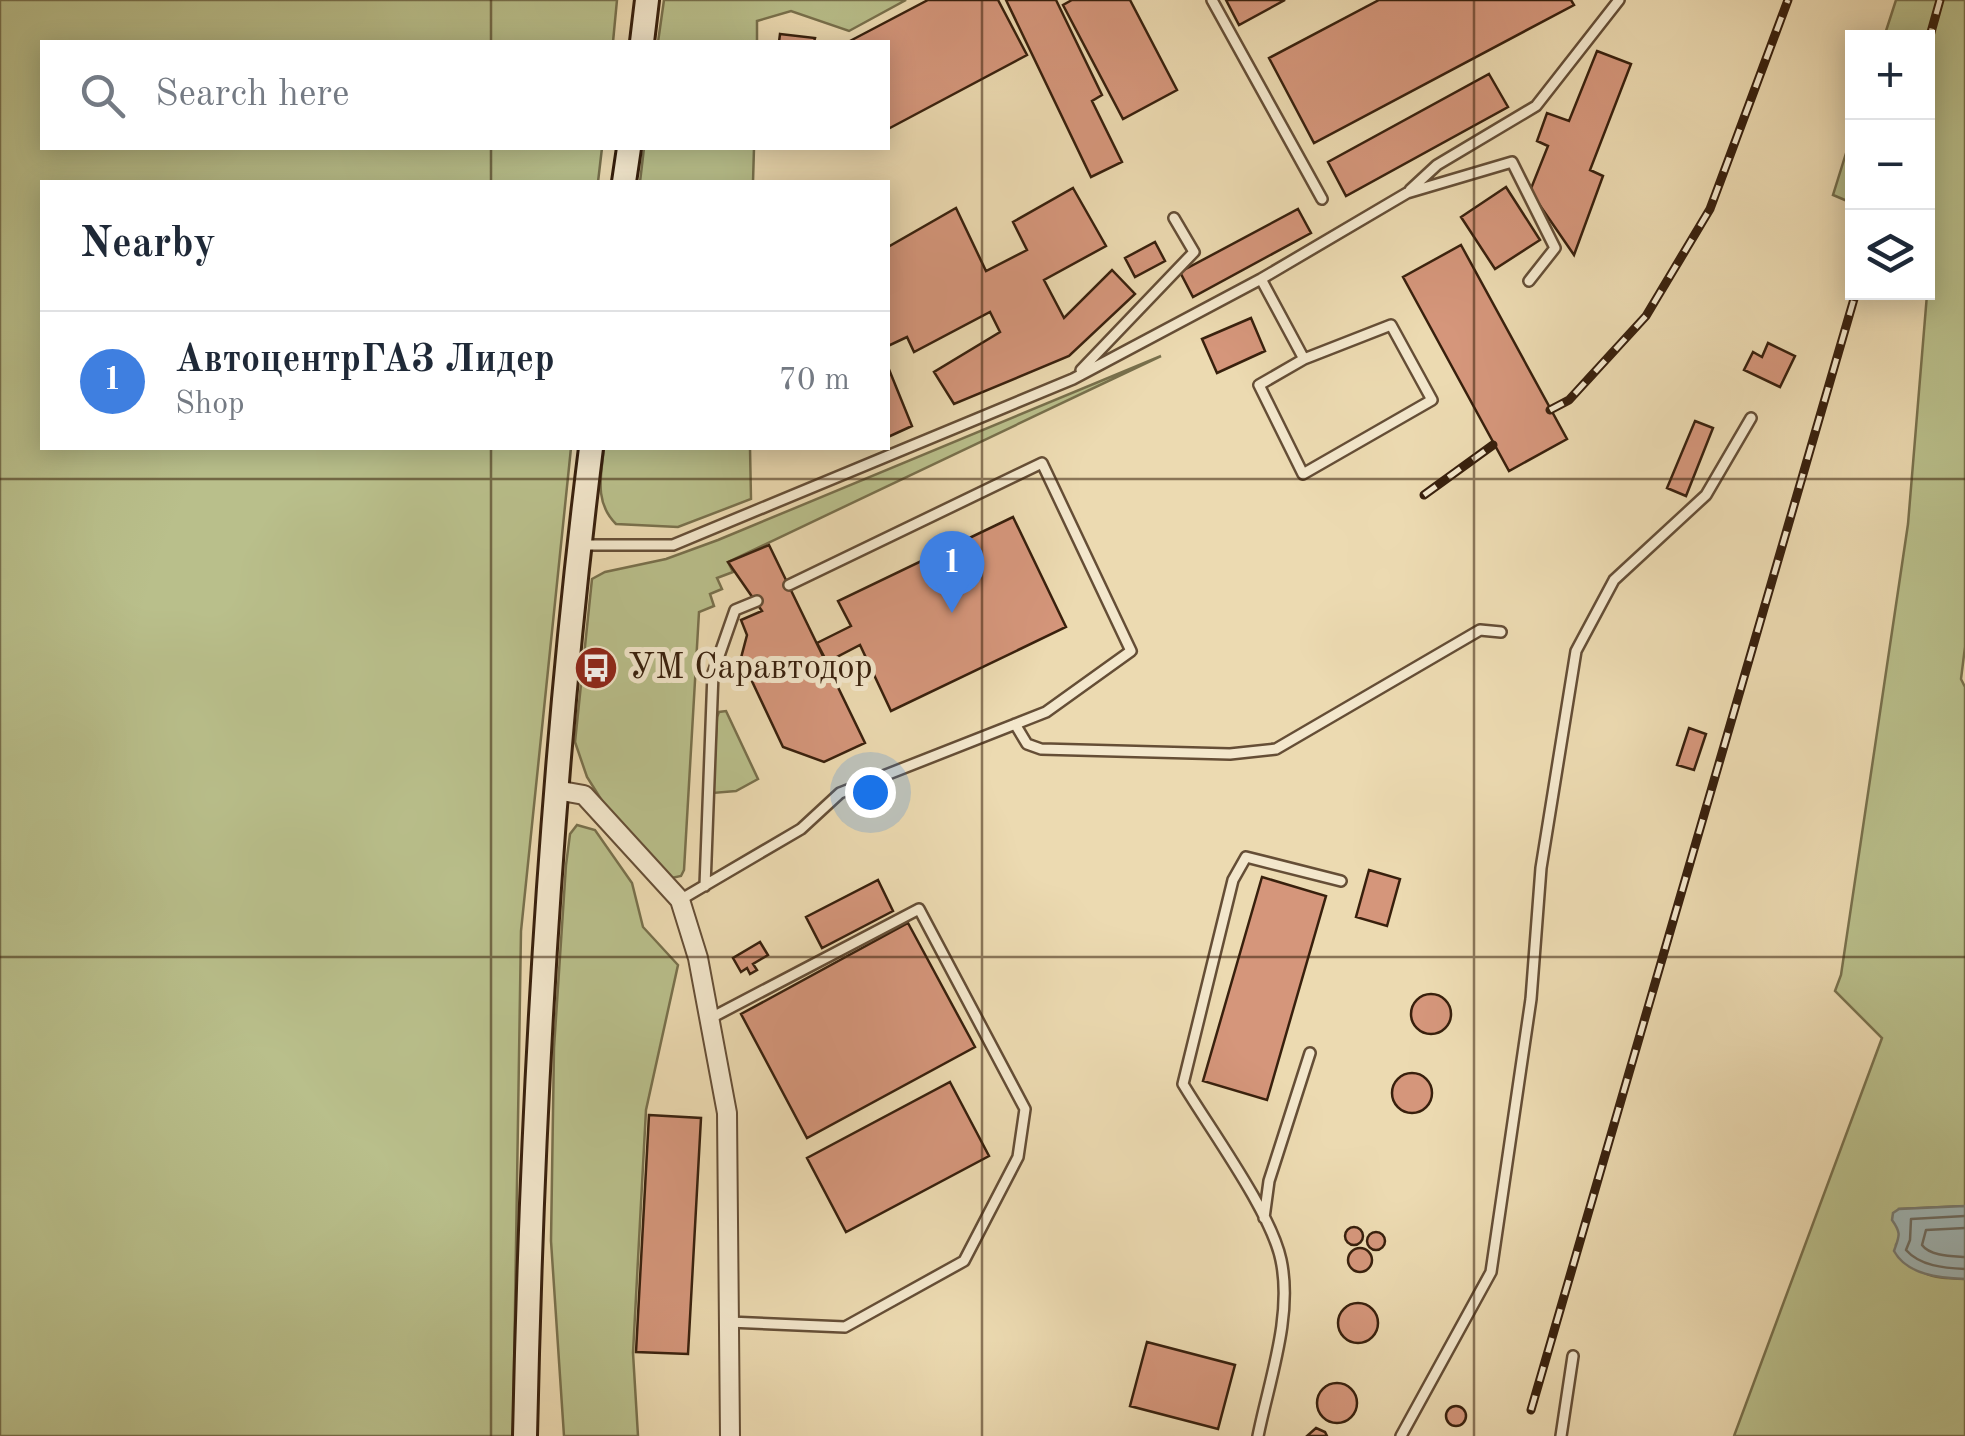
<!DOCTYPE html>
<meta charset="utf-8">
<style>
body{margin:0;font-family:"Old Standard TT",serif;background:#f6f6f7;color:#1f2937}
.controls{position:absolute;right:30px;top:30px;display:grid;overflow:hidden;border-radius:0px;box-shadow:0 5px 25px #0003}
.controls button{width:90px;height:90px;display:grid;place-items:center;padding:0;border:0;border-bottom:2px solid #e0e1e3;background:#fff;color:#1f2937;font:50px sans-serif}
.you{position:absolute;left:870px;top:792px;width:35px;height:35px;margin:-25px;border:8px solid #fff;border-radius:50%;background:#1a73e8;box-shadow:0 0 0 15px #1a73e833}
.badge{display:grid;place-items:center;width:65px;height:65px;border-radius:50%;background:#ea580c;color:#fff;font-size:32px;font-weight:700}
.pin{position:absolute;translate:-50% -82px;filter:drop-shadow(0 2px 5px #0008)}
.pin::after{content:'';position:absolute;top:52px;width:35px;height:30px;background:inherit;clip-path:polygon(0 0,100% 0,50% 100%)}
.list{margin:0;padding:0;list-style:none}
h2{display:flex;justify-content:space-between;align-items:center;height:130px;margin:0;padding:0 40px;font-size:42px}
h2 small{font-size:32px;font-weight:400;color:#747a83}
.list li{display:grid;grid-template-columns:65px 1fr auto;gap:30px;align-items:center;box-sizing:border-box;height:140px;padding:0 40px;border-top:2px solid #e0e1e3}
.list b{display:block;font-size:38px;white-space:nowrap}
.list p{margin:0;font-size:32px;white-space:nowrap;color:#747a83}
.list em{font-size:32px;font-style:normal;color:#747a83}
.icon{flex:none;width:55px;height:55px;fill:none;stroke:currentColor;stroke-width:2;stroke-linecap:round;stroke-linejoin:round}
.map{position:relative;flex:none;width:1965px;height:1436px;overflow:hidden}
.search{position:absolute;background:#fff;box-shadow:0 5px 25px #0003;left:40px;top:40px;width:850px;height:110px;display:flex;align-items:center;gap:25px;box-sizing:border-box;padding:0 35px;border-radius:0px;color:#747a83;font-size:38px}
.panel{position:absolute;background:#fff;box-shadow:0 5px 25px #0003;left:40px;top:180px;width:850px;height:270px;border-radius:0px}
.map>svg:first-child{display:block}
.green{fill:#b9bf8b;stroke:#78704c;stroke-width:2.5}
.water{fill:#9fb7b8;stroke:#767b74;stroke-width:2.5}
.lines{fill:none;stroke-linecap:round;stroke-linejoin:round}
.shore{stroke:#6c6c62;stroke-width:2.5}
.building{fill:#d5967b;stroke:#38200d;stroke-width:2.5}
.lane-casing{stroke:#654e36;stroke-width:14}
.street-casing{stroke:#654e36;stroke-width:22}
.secondary-casing{stroke:#38200d;stroke-width:28}
.lane{stroke:#f3e7cc;stroke-width:9}
.street{stroke:#f3e7cc;stroke-width:18}
.secondary{stroke:#f3e7cc;stroke-width:22}
.rail-casing{stroke:#38200d;stroke-width:9}
.rail{stroke:#f3e7cc;stroke-width:5;stroke-dasharray:15;stroke-linecap:butt}
.grid{fill:none;stroke:#38200d;stroke-width:2.5;stroke-opacity:0.55}
.labels{text-anchor:middle;dominant-baseline:central;stroke-width:10;stroke-linejoin:round;paint-order:stroke}
.poi-label{font-size:35px;fill:#38200d;stroke:#f3e7cc;text-anchor:start}
</style>
<div class="map">
<svg width="1965" height="1436" viewBox="0 0 1965 1436">
<rect width="100%" height="100%" fill="#ecdab1"/>
<filter id="stains"><feTurbulence type="fractalNoise" baseFrequency=".002" numOctaves="4"/><feColorMatrix values="0 0 0 0 .2 0 0 0 0 .09 0 0 0 0 .02 0 0 0 .5 -.17"/></filter>
<radialGradient id="worn" r=".72"><stop offset=".6" stop-color="#630" stop-opacity="0"/><stop offset="1" stop-color="#630" stop-opacity=".3"/></radialGradient>
<path class="green" d="M0,0H617L613,42H42V148H602L598,182H42V448H571L521,931L513,1436H0Z
M664,0H906L849,31L791,11L757,21V42H658Z
M1896,0H1965V647L1961,679L1965,687V1206L1899,1209L1900,1239L1896,1245C1921,1276 1925,1278 1965,1279V1436H1734L1882,1038L1835,991L1841,975L1908,524L1932,234L1928,232V38L1884,37Z
M1852,134V203L1833,195Z
M644,148H754L753,182H640Z
M1161,356L728,562L733,572L717,578L722,589L710,594L714,606L699,612L684,870L681,876L667,879L640,861L587,777L575,742L592,579L605,572L666,559L718,540Z
M604,448H750L751,499L678,527L616,524C594,502 601,476 604,448Z
M726,711L758,779L736,791L713,793L717,717L719,712Z
M577,825L595,830L632,883L643,927L678,965L646,1110L633,1353L638,1436H564L551,1241L554,1048L566,865L570,834Z"/>
<path class="water" d="M1965,1206V1279C1940,1278 1907,1275 1894,1251C1899,1236 1902,1234 1892,1220L1893,1213L1899,1209Z"/>
<g class="lines">
<path class="shore" d="M1965,1216L1911,1219L1910,1240L1906,1250C1920,1266 1944,1268 1965,1269
M1965,1228L1926,1230L1922,1245C1930,1256 1951,1256 1965,1257"/>
</g>
<path class="building" d="M928,0H998L1027,55L888,129V42H848Z
M1006,0H1056L1102,95L1092,101L1122,162L1091,177Z
M1072,0H1130L1177,90L1123,119L1063,5Z
M1226,0H1285L1239,25Z
M1379,0H1571L1574,5L1314,143L1269,58Z
M780,34L815,38L814,42H779Z
M1597,51L1631,64L1590,170L1603,176L1574,255L1530,191L1548,146L1537,141L1547,113L1569,121Z
M1489,74L1508,107L1346,196L1328,162Z
M1506,187L1540,240L1495,269L1461,217Z
M1073,188L1106,246L1044,280L1064,318L1112,270L1135,294L1069,356L954,404L934,372L1000,332L990,312L914,352L907,337L888,346V247L956,208L986,271L1027,250L1013,222Z
M1298,209L1311,233L1193,297L1180,272Z
M1155,242L1165,261L1135,277L1125,258Z
M1461,245L1567,439L1509,471L1403,277Z
M1251,318L1265,351L1217,373L1202,339Z
M1768,343L1795,356L1780,387L1744,370L1753,352L1762,357Z
M888,367L912,426L888,437Z
M1695,421L1713,428L1686,496L1667,488Z
M1013,517L1066,627L891,711L860,645L827,662L817,643L851,626L838,601Z
M769,545L865,743L824,762L783,747L741,658L747,635L741,620L762,611L728,562Z
M1689,728L1706,734L1694,770L1677,765Z
M1369,870L1400,879L1387,926L1356,917Z
M1262,877L1326,896L1267,1100L1203,1081Z
M878,880L893,911L822,948L806,917Z
M908,923L975,1047L807,1138L741,1014Z
M760,942L768,955L753,964L757,970L750,974L747,968L741,972L733,958Z
M1411 1014a20 20 0 1 1 40 0a20 20 0 1 1-40 0Z
M1392 1093a20 20 0 1 1 40 0a20 20 0 1 1-40 0Z
M950,1082L989,1156L846,1232L807,1158Z
M649,1115L701,1118L688,1354L636,1352Z
M1345 1236a9 9 0 1 1 18 0a9 9 0 1 1-18 0Z
M1367 1241a9 9 0 1 1 18 0a9 9 0 1 1-18 0Z
M1348 1260a12 12 0 1 1 24 0a12 12 0 1 1-24 0Z
M1338 1323a20 20 0 1 1 40 0a20 20 0 1 1-40 0Z
M1147,1342L1235,1365L1218,1429L1130,1406Z
M1317 1403a20 20 0 1 1 40 0a20 20 0 1 1-40 0Z
M1446 1416a10 10 0 1 1 20 0a10 10 0 1 1-20 0Z
M1316,1428L1325,1432L1327,1436H1307Z"/>
<g class="lines">
<g class="lane-casing">
<path id="lane" d="M1212,0L1322,199
M1410,190L1437,165L1536,106L1619,0
M1261,279L1304,359L1391,325L1432,400L1303,474L1259,385L1304,359
M1081,370L1194,252L1174,218
M583,545H673L1073,379L1261,279L1407,193L1512,162L1555,248L1529,281
M1015,724L1027,744L1041,749L1230,754L1276,749L1480,630L1501,632
M705,886L713,673L735,610L757,601
M680,900L801,829L840,793L1046,712L1131,651L1042,463L789,585
M709,1019L919,909L1025,1109L1018,1157L964,1261L845,1327L729,1322
M1264,1218L1269,1181L1310,1053
M1258,1436C1269,1381 1293,1316 1281,1260C1271,1212 1210,1129 1183,1084L1233,880L1246,857L1341,881
M1401,1436L1491,1272L1531,999L1541,868L1576,651L1614,580L1706,495L1751,418
M1561,1436L1573,1356"/>
</g>
<g class="street-casing">
<path id="street" d="M556,790L584,795L680,900L698,958L727,1113L730,1436"/>
</g>
<g class="secondary-casing">
<path id="secondary" d="M642,42L647,0
M624,182L629,148
M525,1436C532,1106 550,775 591,448"/>
</g>
<use href="#lane" class="lane"/>
<use href="#street" class="street"/>
<use href="#secondary" class="secondary"/>
<g class="rail-casing">
<path id="rail" d="M1928,43L1940,0
M1550,410L1569,400L1646,316L1710,209L1788,0
M1424,495L1493,445
M1531,1410L1856,292"/>
</g>
<use href="#rail" class="rail"/>
</g>
<path class="grid" d="M491,0V42M982,0V1436M1474,0V1436M491,148V182M491,448V1436M0,479H1965M0,957H1965"/>
<defs>
<g id="bus-disc" transform="scale(2.25)"><circle r="9.5" fill="#8f2418" stroke="#f3e7cc"/><path d="M-5-6H5V4H4V6H2V4H-2V6H-4V4H-5ZM-3.5-4V0h7V-4ZM-3.5 1.2v1.5H-2V1.2ZM2 1.2v1.5H3.5V1.2Z" fill="#fff"/></g>
</defs>
<g fill-rule="evenodd">
<use href="#bus-disc" x="596" y="668"/>
</g>
<g class="labels">
<g class="poi-label">
<text x="628" y="668">УМ Саравтодор</text>
</g>
</g>
<rect width="100%" height="100%" filter="url(#stains)"/>
<rect width="100%" height="100%" fill="url(#worn)"/>
</svg>
<div class="controls">
<button>+</button>
<button>−</button>
<button><svg class="icon" aria-label="layers" viewBox="0 0 24 24"><path d="M12 4l9 5-9 5-9-5zM3 14l9 5 9-5"/></svg></button>
</div>
<div class="you"></div>
<div class="pin badge" style="left:952px;top:613px;background:#3f7fe0">1</div>
<div class="search"><svg class="icon" aria-label="search" viewBox="0 0 24 24"><circle cx="10" cy="10" r="6"/><path d="M15 15l6 6"/></svg>Search here</div>
<section class="panel">
<h2>Nearby<small></small></h2>
<ul class="list">
<li><span class="badge" style="background:#3f7fe0">1</span><div><b>АвтоцентрГАЗ Лидер</b><p>Shop</p></div><em>70 m</em></li>
</ul>
</section>
</div>
